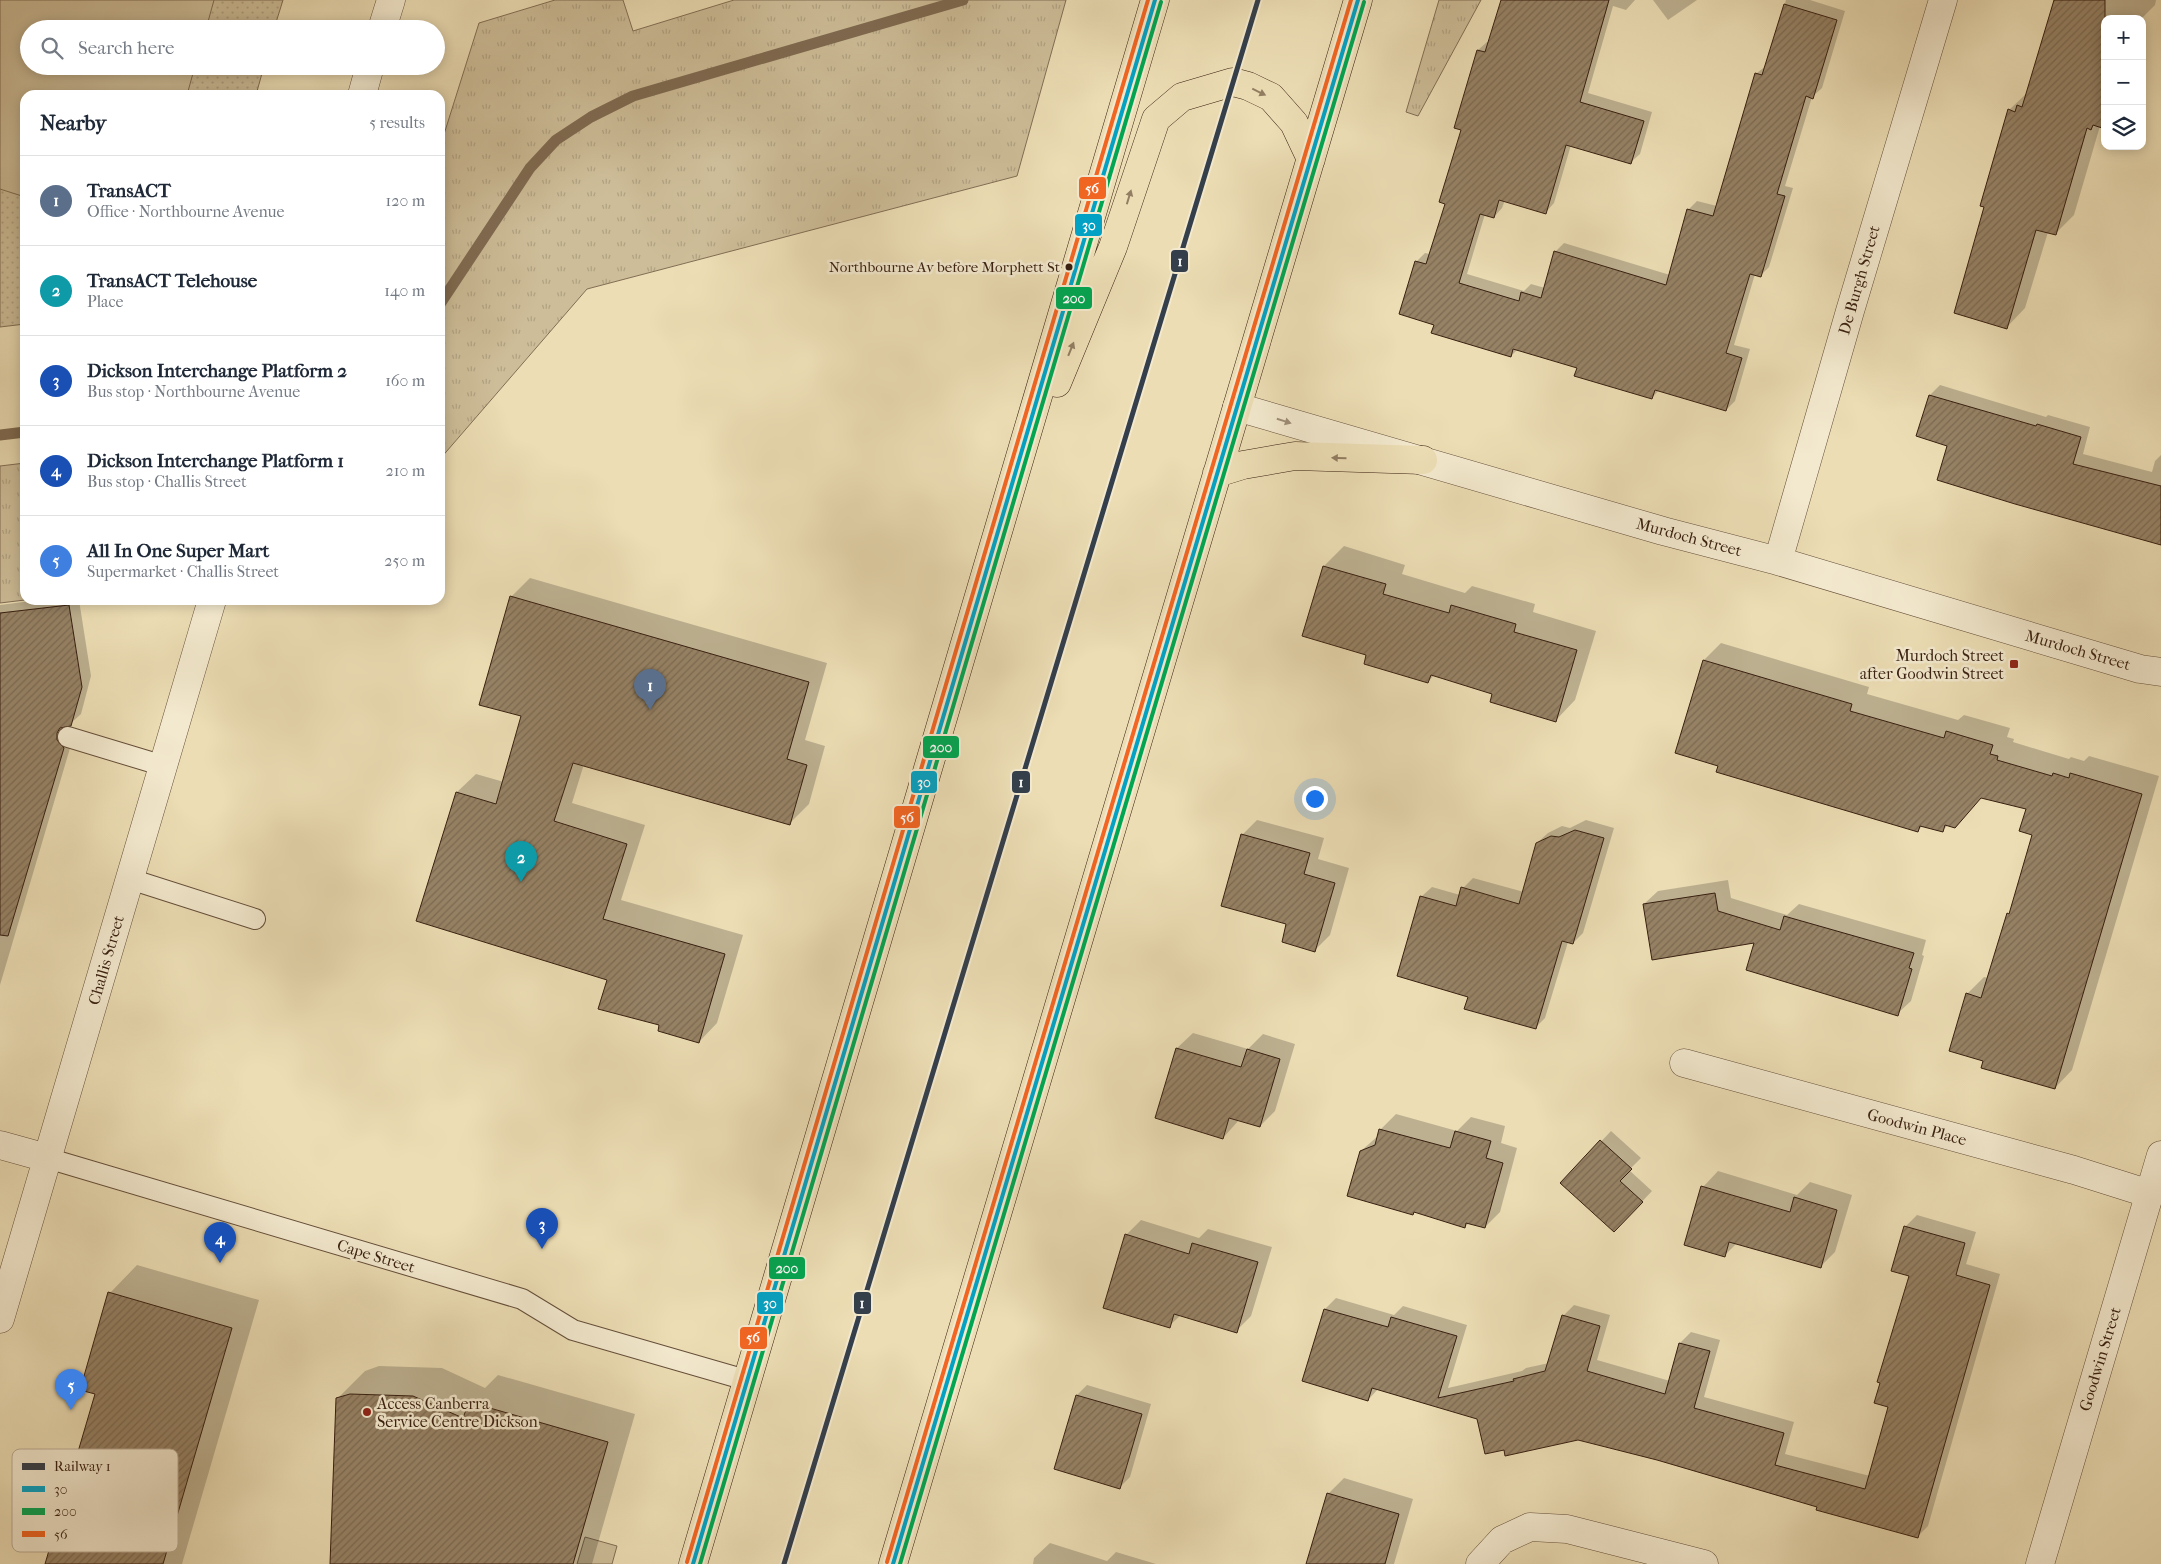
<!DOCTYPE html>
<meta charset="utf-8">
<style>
body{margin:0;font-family:"IM FELL French Canon",serif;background:#f2f2f3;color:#1f2937}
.controls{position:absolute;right:15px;top:15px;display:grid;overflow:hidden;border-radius:10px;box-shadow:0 2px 12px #0003}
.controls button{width:45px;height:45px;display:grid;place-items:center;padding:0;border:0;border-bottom:1px solid #e0e1e3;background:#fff;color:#1f2937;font:25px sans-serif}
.you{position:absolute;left:1314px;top:798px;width:18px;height:18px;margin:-12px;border:4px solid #fff;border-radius:50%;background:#1a73e8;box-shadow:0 0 0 8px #1a73e833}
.badge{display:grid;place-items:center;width:32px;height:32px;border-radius:50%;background:#8f2418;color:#fff;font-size:16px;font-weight:700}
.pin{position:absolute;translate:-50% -41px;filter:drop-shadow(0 1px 2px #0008)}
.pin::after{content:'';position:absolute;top:26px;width:18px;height:15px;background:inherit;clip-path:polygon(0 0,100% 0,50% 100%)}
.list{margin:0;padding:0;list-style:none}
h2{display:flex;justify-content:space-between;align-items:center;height:65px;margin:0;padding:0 20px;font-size:21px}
h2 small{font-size:16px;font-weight:400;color:#747a83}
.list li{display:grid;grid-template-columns:32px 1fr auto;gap:15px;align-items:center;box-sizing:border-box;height:90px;padding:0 20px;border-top:1px solid #e0e1e3}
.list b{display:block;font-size:19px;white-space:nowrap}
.list p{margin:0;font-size:16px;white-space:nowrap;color:#747a83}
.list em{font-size:16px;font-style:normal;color:#747a83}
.icon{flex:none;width:28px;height:28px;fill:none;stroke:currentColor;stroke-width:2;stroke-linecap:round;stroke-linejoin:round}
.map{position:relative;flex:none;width:2161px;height:1564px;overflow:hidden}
.search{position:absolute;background:#fff;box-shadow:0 2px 12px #0003;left:20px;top:20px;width:425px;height:55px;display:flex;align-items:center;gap:12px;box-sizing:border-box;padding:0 18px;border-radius:28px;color:#747a83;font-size:19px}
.panel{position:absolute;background:#fff;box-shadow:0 2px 12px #0003;left:20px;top:90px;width:425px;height:515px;border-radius:15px}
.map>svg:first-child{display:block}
.grass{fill:url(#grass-dots);stroke:#826e54}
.park{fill:url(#park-tufts);stroke:#826e54}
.garden{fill:#cdbd98;stroke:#826e54}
.shadow{fill:#0003}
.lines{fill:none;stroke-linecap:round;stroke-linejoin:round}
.stream{stroke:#7f6a51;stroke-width:11}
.building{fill:url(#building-hatch);stroke:#381f10}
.service-casing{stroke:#654e39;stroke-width:22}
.minor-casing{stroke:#654e39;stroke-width:29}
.trunk-casing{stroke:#381f10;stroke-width:29}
.service{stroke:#f3e9ce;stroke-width:20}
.minor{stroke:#f3e9ce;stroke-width:28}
.trunk{stroke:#ecddb4;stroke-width:28}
.bus-1-casing{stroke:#f3e9ce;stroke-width:8}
.bus-2-casing{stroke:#f3e9ce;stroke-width:8}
.bus-3-casing{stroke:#f3e9ce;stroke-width:8}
.bus-1{stroke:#03a2c4;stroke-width:4}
.bus-2{stroke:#00a651;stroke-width:4}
.bus-3{stroke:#f26522;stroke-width:4}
.rail-1-casing{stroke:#f3e9ce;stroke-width:9}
.rail-1{stroke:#343f4b;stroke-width:5}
.oneway{fill:#927e62}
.oneway2{fill:#9f8e78}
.bus-dot{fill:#381f10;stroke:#f3e9ce;stroke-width:2}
.poi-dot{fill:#8f2418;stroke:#f3e9ce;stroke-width:2}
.labels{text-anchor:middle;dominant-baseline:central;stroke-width:5;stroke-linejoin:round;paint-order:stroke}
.bus-label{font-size:15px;fill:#381f10;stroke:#f3e9ce;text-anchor:end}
.street-label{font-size:16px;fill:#381f10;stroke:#f3e9ce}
.poi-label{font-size:16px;fill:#381f10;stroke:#f3e9ce;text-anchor:end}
.key{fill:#f3e9ce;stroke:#bbac95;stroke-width:1}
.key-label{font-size:14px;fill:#381f10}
.line-badge{stroke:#f3e9ce;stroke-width:2}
.badge-label{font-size:14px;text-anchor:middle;font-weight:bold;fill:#fff}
</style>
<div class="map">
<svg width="2161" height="1564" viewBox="0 0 2161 1564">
<defs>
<pattern id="grass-dots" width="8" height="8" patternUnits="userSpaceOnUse" patternTransform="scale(1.25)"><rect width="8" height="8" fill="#cdbd98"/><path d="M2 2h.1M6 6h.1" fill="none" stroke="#b1a282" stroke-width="1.8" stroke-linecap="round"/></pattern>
<pattern id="park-tufts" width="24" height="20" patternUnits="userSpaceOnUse" patternTransform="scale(1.25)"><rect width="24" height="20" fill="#cdbd98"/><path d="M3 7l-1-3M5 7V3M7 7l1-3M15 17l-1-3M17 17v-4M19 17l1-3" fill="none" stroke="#b1a282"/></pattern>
<pattern id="building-hatch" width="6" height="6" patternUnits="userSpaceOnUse" patternTransform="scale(1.25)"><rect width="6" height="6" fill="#968265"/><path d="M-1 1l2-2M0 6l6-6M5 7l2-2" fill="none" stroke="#7b6a52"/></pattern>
</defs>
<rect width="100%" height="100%" fill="#ecddb4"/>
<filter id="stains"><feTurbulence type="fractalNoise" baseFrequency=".004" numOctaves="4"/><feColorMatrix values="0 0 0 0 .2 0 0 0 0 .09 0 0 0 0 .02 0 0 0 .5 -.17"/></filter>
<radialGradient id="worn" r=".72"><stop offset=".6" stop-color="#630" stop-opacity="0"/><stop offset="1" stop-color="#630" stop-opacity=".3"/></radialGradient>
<path class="grass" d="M0,0H283L274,29H29V66H264L256,95H25V324L0,327Z"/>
<path class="park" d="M555,0H623L633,31L734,0H1066L1017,176L587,289L440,459V147L479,23Z
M1439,0H1481L1418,116L1406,112Z
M25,463V600L0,603V466Z"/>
<path class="garden" d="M0,0H214L206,29H29V66H195L187,95H25V197L0,189Z
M585,1537L617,1546L612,1564H577Z"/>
<path class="shadow" d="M1502,0H1635L1626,10L1613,6L1588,93L1652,112L1640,154L1631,162L1571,145L1554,203L1546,212L1505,200L1502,208L1494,217L1485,214L1467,274L1524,291L1531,284L1545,288L1555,252L1564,243L1670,275L1688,210L1697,201L1717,206L1757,73L1767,65L1786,0H1810L1845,11L1822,88L1812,97L1785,186L1793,188L1769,267L1760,276L1755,274L1734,345L1750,349L1735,401L1726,410L1659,390L1652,398L1579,367L1518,349L1511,356L1435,324L1416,262L1425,253L1430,254L1446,203L1478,50L1487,42H1489Z
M1653,0H1697L1668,20Z
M2055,0H2156L2155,5L2141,19H2105L2100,126L2074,215L2055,234L2048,232L2025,308L2007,327L1986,206L2009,110L2028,92Z
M1940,385L2046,417L2048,415L2090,427L2083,454L2152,472L2155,461L2161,455V545L2132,537L2133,535L1949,445L1918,436L1930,395Z
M1344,546L1405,565L1402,574L1465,593L1472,586L1535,604L1533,612L1596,631L1575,700L1556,720L1494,693L1434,675L1428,682L1368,654L1324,566Z
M530,578L827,663L805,740L825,746L809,804L790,823L584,764L572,803L645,825L621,900L743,935L717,1023L699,1042L660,1024L608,979L457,792L476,774L504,782L522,715L511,597Z
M39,600H79L91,676L81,714L70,724L67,725L69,735L73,738L0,985V605Z
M1721,643L1869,687L1867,694L1958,720L1964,715L2010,728L2007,737L2014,739L2013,742L2069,759L2071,757L2084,761L2089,756L2159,776L2072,1070L2055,1088L1985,1060L1967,994L1984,977L1989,978L2034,834L2028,808L1982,797L1954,827L1948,825L1942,831L1923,825L1918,831L1719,765L1704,660Z
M1257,820L1324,838L1318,859L1349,868L1330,935L1315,950L1288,923L1242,835Z
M1586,820L1614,828L1583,933L1573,943L1568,942L1545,1018L1535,1028L1469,996L1421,897L1432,887L1460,895L1463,888L1473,878L1524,892L1537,843L1548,833L1562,826L1570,828Z
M1728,880L1731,898L1787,915L1799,904L1926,940L1922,955L1924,956L1911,1001L1897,1014L1755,941L1644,904L1658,891Z
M1193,1033L1248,1049L1263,1034L1295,1044L1275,1111L1260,1126L1239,1120L1223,1138L1156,1117L1177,1048Z
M1396,1114L1457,1131L1471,1117L1505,1126L1501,1143L1517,1148L1500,1212L1485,1227L1469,1223L1465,1227L1416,1211L1413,1214L1361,1151L1379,1135L1381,1129Z
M1611,1131L1641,1158L1629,1170L1652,1191L1624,1221L1562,1183Z
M1718,1171L1797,1195L1810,1182L1852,1195L1835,1252L1820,1267L1737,1243L1724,1256L1703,1187Z
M1917,1215L1976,1232L1966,1264L2000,1274L1928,1526L1917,1537L1657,1459L1578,1439L1505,1448L1478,1418L1379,1388L1368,1400L1303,1381L1325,1309L1336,1298L1394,1315L1403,1306L1467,1325L1448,1388L1522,1371L1526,1368L1549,1363L1563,1316L1574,1305L1610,1315L1597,1360L1670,1381L1680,1343L1691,1332L1720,1340L1704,1397L1794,1422L1785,1454L1870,1476L1890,1407L1910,1276L1893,1270L1906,1226Z
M1141,1220L1199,1238L1208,1229L1272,1247L1251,1316L1236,1331L1181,1315L1169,1326L1126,1235Z
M137,1265L259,1300L182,1564H46L97,1393L110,1293Z
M379,1366L442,1368L485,1388L498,1375L635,1414L592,1564H331L337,1399L365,1371Z
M1087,1385L1151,1404L1130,1477L1120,1487L1056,1468L1077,1395Z
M1344,1478L1413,1499L1394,1564H1318L1309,1559L1329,1493Z
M1050,1543L1107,1561L1116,1552L1156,1564H1033L1034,1558Z"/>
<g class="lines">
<path class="stream" d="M440,304L530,168L556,140L591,117L633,96L963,0
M0,435L25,432"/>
</g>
<path class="building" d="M1501,0H1609L1580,102L1644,121L1631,164L1566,145L1546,214L1499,200L1494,218L1480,214L1459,283L1519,301L1521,292L1541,298L1554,251L1666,285L1687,209L1713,216L1755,73L1762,75L1784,4L1837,20L1813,99L1806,96L1777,194L1785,196L1761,277L1750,274L1726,353L1742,358L1726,411L1655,390L1652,399L1574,376L1577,368L1513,349L1511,357L1431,333L1434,325L1399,314L1415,261L1426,264L1445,204L1439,202L1461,130L1454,128L1477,50L1485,52Z
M2054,0H2105V129L2093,125L2091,130L2087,128L2056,235L2036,230L2007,329L1954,313L1984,207L1980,206L2008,109L2015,112L2017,105L2022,107Z
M1929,395L2036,426L2037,424L2081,437L2073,464L2161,486V545L2015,504L1937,480L1947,446L1916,436Z
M1323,566L1386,584L1383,594L1449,613L1451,605L1516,624L1514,632L1577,650L1556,722L1490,702L1492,694L1431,675L1428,683L1364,664L1366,655L1302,636Z
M510,596L809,682L787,759L807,765L790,825L573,763L554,821L627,844L603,919L725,954L699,1043L658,1031L659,1025L598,1009L607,980L416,921L456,792L496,804L521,716L479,705Z
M69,605L82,687L71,726L60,728L57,733V740L64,748L8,936L0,935V613Z
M1703,660L1852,704L1850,711L1944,738L1946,731L1993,745L1990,754L1998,756L1997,760L2052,776L2053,773L2069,778L2070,773L2142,794L2055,1089L1981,1068L1983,1061L1949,1051L1966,993L1981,998L2007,913L2009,914L2032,835L2019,831L2026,809L1981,798L1955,828L1945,825L1943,832L1920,826L1918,832L1716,772L1718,766L1675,753Z
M1575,830L1604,838L1573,944L1562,941L1536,1029L1464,1009L1468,997L1397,976L1420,896L1456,906L1461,887L1519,904L1536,843L1551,836L1559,837Z
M1241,834L1310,853L1304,874L1335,883L1315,952L1282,942L1286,924L1221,906Z
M1715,893L1718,911L1780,930L1784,916L1914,953L1909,968L1912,969L1898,1016L1746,970L1754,943L1652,960L1643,904Z
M1176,1048L1241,1067L1247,1049L1280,1059L1260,1127L1229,1118L1223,1139L1155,1118Z
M1379,1129L1450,1148L1455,1131L1491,1141L1486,1158L1503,1163L1485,1228L1466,1223L1465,1228L1414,1212L1413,1215L1347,1196L1360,1151L1375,1145Z
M1600,1140L1632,1169L1620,1181L1643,1202L1614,1232L1560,1183Z
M1701,1186L1790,1212L1794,1197L1837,1210L1821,1268L1729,1242L1725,1257L1684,1245Z
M1904,1226L1965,1243L1956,1275L1990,1285L1918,1538L1816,1510L1817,1507L1657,1460L1578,1440L1505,1456L1504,1450L1485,1454L1477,1419L1372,1388L1368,1401L1302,1381L1324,1309L1388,1327L1391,1317L1457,1336L1438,1398L1514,1381L1513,1379L1545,1371L1562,1315L1600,1326L1587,1371L1665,1394L1679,1343L1710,1351L1694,1408L1784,1433L1775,1465L1865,1489L1888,1407L1874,1403L1880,1383L1877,1382L1909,1276L1891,1271Z
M1125,1234L1189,1254L1192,1243L1258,1262L1237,1333L1174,1314L1170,1328L1103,1308Z
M108,1292L232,1328L163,1564H45L95,1394L80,1390Z
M350,1394L413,1396L463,1418L469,1402L608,1442L573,1564H330L336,1398Z
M1076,1395L1142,1414L1120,1489L1054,1469Z
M1327,1493L1399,1514L1385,1564H1306Z"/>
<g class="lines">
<g class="service-casing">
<path id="service" d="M68,737L164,766
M130,879L255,919
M47,1158L522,1299L573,1330L746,1380"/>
</g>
<g class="minor-casing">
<path id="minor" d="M382,29L391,0
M362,95L370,66
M1237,407L1663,531L1778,561L2140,669L2161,672
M1778,561L1850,311L1943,0
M1684,1063L2074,1170L2150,1194
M0,1145L47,1158
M0,1319L212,600
M1480,1564L1502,1540L1530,1527L1567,1529L1704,1564
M2040,1564L2161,1155"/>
</g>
<g class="trunk-casing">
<path id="trunk" d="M1057,383L1113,247L1156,119L1182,97L1233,82L1248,86L1271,97L1294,123L1311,159
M1217,473L1243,465L1295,456L1423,460
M693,1564L1155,0
M893,1564L1358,0"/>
</g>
<use href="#service" class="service"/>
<use href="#minor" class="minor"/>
<use href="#trunk" class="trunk"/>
<g class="bus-1-casing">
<path id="bus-1" d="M693,1564L1155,0
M893,1564L1358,0"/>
</g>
<g class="bus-2-casing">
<path id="bus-2" d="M700,1564L1161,2
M900,1564L1364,2"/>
</g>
<g class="bus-3-casing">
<path id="bus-3" d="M687,1562L1148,0
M887,1562L1351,0"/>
</g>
<use href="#bus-1" class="bus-1"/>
<use href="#bus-2" class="bus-2"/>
<use href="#bus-3" class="bus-3"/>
<g class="rail-1-casing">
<path id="rail-1" d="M784,1564C940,1042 1102,522 1258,0"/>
</g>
<use href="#rail-1" class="rail-1"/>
</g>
<defs><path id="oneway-solid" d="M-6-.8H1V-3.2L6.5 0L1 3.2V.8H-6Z" transform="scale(1.25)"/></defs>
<g class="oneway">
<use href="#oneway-solid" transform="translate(1259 92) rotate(26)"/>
<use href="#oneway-solid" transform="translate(1129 197) rotate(-73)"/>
<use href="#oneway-solid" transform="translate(1071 349) rotate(-68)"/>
<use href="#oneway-solid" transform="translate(1339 458) rotate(-178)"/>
</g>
<use class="oneway2" href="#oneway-solid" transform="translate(1284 421) rotate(17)"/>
<circle class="bus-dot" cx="1069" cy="267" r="4.5"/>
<g class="poi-dot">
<rect x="2009" y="659" width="10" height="10" rx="2.5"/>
<circle cx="367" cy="1412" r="5"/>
</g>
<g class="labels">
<g class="bus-label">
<text x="1060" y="267">Northbourne Av before Morphett St</text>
</g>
<g class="street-label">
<text transform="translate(1859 280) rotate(-74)">De Burgh Street</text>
<text transform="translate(1689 537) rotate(15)">Murdoch Street</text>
<text transform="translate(2078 650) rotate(16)">Murdoch Street</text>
<text transform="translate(106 960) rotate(-74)">Challis Street</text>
<text transform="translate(1917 1127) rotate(15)">Goodwin Place</text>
<text transform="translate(376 1256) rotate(17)">Cape Street</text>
<text transform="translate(2100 1359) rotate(-73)">Goodwin Street</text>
</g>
<g class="poi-label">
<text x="2004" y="655">Murdoch Street<tspan x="2004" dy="18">after Goodwin Street</tspan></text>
<text x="377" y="1403" text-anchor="start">Access Canberra<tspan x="377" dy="18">Service Centre Dickson</tspan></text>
</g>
</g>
<rect x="12" y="1449" width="166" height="103" rx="8" class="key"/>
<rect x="22" y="1463" width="23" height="7" fill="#343f4b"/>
<rect x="22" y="1486" width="23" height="6" fill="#03a2c4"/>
<rect x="22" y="1508" width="23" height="7" fill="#00a651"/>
<rect x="22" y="1531" width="23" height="6" fill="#f26522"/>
<g class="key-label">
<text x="54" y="1471">Railway 1</text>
<text x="54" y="1494">30</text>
<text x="54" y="1516">200</text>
<text x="54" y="1539">56</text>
</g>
<g class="line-badge">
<rect x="1078" y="176" width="29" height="24" rx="5" fill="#f26522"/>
<rect x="1074" y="213" width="29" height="24" rx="5" fill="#03a2c4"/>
<rect x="1170" y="249" width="19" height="24" rx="5" fill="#343f4b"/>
<rect x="1055" y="286" width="38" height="24" rx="5" fill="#00a651"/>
<rect x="922" y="735" width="38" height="24" rx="5" fill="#00a651"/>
<rect x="910" y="770" width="28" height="24" rx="5" fill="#03a2c4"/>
<rect x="1011" y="770" width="20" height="24" rx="5" fill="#343f4b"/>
<rect x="893" y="805" width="28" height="24" rx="5" fill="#f26522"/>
<rect x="768" y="1256" width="38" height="24" rx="5" fill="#00a651"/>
<rect x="853" y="1291" width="19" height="24" rx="5" fill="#343f4b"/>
<rect x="756" y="1291" width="28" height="24" rx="5" fill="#03a2c4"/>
<rect x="739" y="1326" width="29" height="24" rx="5" fill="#f26522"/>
</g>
<g class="badge-label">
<text x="1092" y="193">56</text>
<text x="1089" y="230">30</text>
<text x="1180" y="266">1</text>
<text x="1074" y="303">200</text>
<text x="941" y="752">200</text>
<text x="924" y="787">30</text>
<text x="1021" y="787">1</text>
<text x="907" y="822">56</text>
<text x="787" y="1273">200</text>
<text x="862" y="1308">1</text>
<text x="770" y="1308">30</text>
<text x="753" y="1342">56</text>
</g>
<rect width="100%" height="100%" filter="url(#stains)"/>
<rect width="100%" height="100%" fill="url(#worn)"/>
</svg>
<div class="controls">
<button>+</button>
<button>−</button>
<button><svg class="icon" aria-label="layers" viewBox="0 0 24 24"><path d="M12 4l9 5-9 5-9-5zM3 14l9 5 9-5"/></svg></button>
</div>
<div class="you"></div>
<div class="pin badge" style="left:650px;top:710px;background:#5c6f8a">1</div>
<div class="pin badge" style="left:521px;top:882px;background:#0f9aa8">2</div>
<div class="pin badge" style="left:542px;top:1249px;background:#1a4fb4">3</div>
<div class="pin badge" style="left:220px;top:1263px;background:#1a4fb4">4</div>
<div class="pin badge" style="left:71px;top:1410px;background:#3f7fe0">5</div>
<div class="search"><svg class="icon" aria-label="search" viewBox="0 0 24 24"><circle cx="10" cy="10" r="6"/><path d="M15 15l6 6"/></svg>Search here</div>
<section class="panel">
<h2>Nearby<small>5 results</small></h2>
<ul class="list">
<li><span class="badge" style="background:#5c6f8a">1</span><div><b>TransACT</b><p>Office · Northbourne Avenue</p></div><em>120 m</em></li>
<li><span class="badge" style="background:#0f9aa8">2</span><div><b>TransACT Telehouse</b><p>Place</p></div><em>140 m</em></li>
<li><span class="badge" style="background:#1a4fb4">3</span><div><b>Dickson Interchange Platform 2</b><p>Bus stop · Northbourne Avenue</p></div><em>160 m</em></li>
<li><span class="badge" style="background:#1a4fb4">4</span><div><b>Dickson Interchange Platform 1</b><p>Bus stop · Challis Street</p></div><em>210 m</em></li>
<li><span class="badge" style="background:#3f7fe0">5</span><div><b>All In One Super Mart</b><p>Supermarket · Challis Street</p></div><em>250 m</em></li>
</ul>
</section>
</div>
